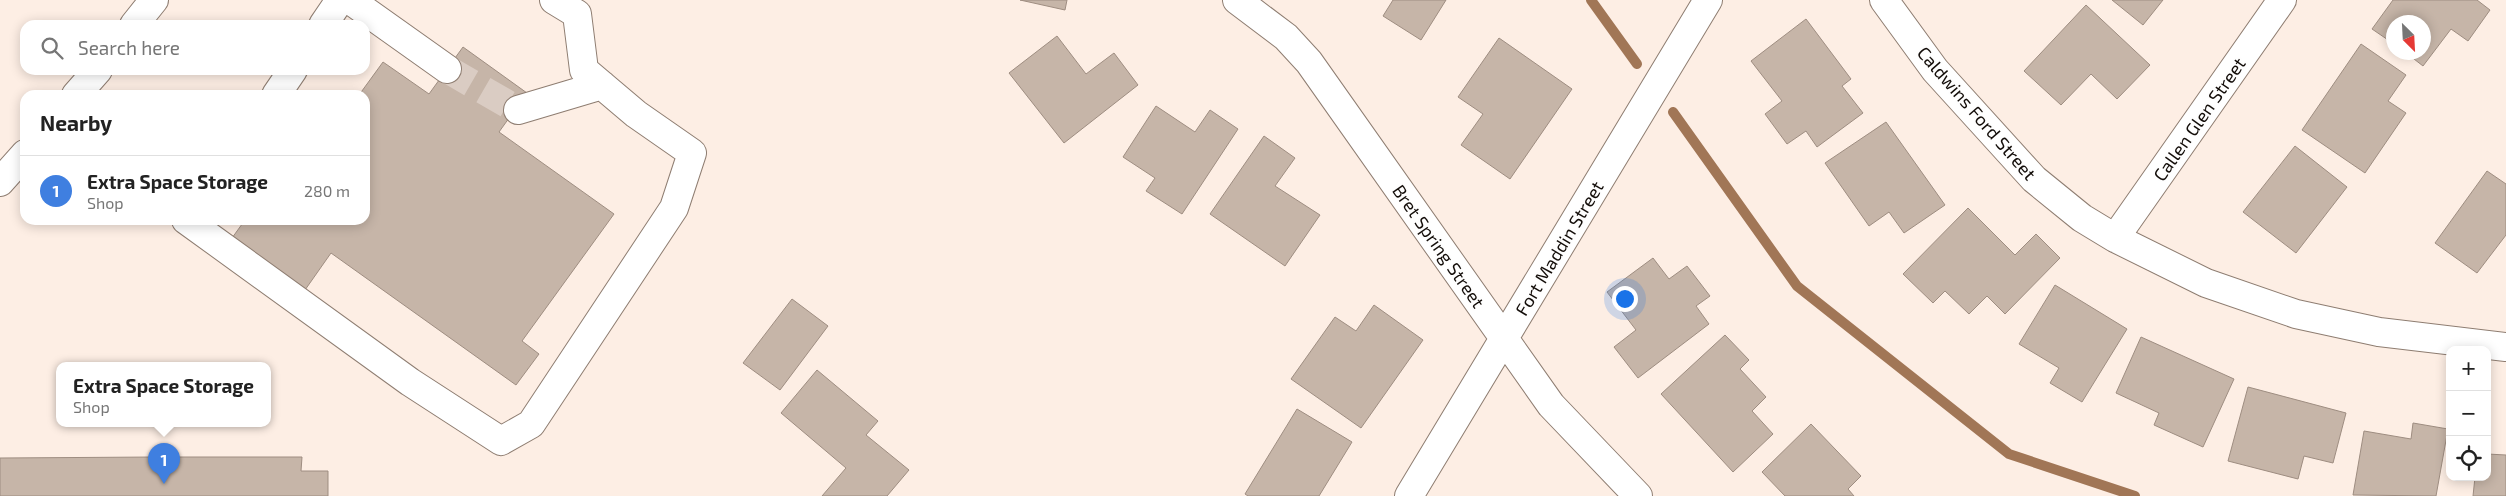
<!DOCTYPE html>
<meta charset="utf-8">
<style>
body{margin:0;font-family:"Exo 2",sans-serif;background:#f6f6f6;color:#222}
.controls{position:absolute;right:15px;bottom:15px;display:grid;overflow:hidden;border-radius:10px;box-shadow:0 2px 12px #0003}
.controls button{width:45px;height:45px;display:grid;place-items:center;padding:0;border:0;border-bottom:1px solid #e0e0e0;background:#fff;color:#222;font:25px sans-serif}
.compass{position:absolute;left:2386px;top:15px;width:45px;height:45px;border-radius:50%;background:#fff;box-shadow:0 2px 12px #0003;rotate:156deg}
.you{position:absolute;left:1624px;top:298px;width:18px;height:18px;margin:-12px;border:4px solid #fff;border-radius:50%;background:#1a73e8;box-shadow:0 0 0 8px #1a73e833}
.badge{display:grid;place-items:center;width:32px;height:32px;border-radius:50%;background:#2c48b8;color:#fff;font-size:16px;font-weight:700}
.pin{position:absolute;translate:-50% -41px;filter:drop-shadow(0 1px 2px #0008)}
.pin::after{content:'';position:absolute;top:26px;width:18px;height:15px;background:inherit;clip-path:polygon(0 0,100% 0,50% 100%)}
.popup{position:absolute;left:56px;top:362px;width:215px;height:65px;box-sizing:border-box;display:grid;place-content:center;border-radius:10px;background:#fff;filter:drop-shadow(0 1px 4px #0005);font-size:16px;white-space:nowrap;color:#767676}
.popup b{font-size:19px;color:#222}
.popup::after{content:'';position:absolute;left:50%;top:100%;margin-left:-10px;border:10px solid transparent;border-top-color:#fff}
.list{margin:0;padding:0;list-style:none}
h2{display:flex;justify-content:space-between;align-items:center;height:65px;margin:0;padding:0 20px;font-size:21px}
h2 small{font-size:16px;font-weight:400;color:#767676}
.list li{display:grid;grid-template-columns:32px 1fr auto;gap:15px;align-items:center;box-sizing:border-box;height:70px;padding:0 20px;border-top:1px solid #e0e0e0}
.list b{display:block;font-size:19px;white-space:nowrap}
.list p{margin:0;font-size:16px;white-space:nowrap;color:#767676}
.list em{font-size:16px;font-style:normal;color:#767676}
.icon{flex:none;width:28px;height:28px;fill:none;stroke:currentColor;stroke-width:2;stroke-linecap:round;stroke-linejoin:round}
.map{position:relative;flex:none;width:2506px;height:496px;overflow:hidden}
.search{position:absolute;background:#fff;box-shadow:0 2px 12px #0003;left:20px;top:20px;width:350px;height:55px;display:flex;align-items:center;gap:12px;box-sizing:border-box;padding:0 18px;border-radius:15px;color:#767676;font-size:19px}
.panel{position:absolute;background:#fff;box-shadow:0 2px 12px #0003;left:20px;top:90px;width:350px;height:135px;border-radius:15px}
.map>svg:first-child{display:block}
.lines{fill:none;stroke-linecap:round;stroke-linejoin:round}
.stream{stroke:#a17656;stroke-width:10}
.building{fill:#c6b5a8;stroke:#9e8d81}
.minor-tunnel{stroke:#daccc3;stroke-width:28;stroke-dasharray:28 14;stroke-linecap:butt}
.minor-casing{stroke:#8e7d71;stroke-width:30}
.major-casing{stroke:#8e7d71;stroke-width:30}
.minor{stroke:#fff;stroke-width:28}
.major{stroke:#fff;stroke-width:28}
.labels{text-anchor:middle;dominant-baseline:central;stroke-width:4;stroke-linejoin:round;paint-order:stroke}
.street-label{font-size:18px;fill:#130d09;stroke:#fefefe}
</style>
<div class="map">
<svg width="2506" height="496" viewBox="0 0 2506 496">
<rect width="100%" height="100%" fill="#fdeee4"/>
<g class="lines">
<path class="stream" d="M1591,0L1637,64
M1673,112L1797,286L2009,454L2135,496"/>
</g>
<path class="building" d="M1020,0H1067L1065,10Z
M1393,0H1446L1421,40L1383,16Z
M2112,0H2163L2143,25Z
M2393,0H2477L2490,10L2468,41L2451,29L2423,66L2405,52H2424V22H2394V44L2372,29Z
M2086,5L2150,65L2117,99L2091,74L2061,105L2024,71Z
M1806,19L1851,79L1842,86L1863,113L1817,147L1806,131L1787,144L1765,114L1782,101L1751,61Z
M1057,36L1086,74L1114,53L1138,85L1064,143L1009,73Z
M1499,38L1572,89L1510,179L1461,145L1483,114L1458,97Z
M2361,44L2406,75L2388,101L2406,113L2365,173L2302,130Z
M463,47L527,93L499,132L614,214L522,341L539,354L516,385L331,253L305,290L232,238L245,220H365V95H359L383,62L429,94Z
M1156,106L1195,132L1210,110L1238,129L1182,214L1146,191L1155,178L1123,157Z
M1886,122L1945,205L1904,233L1889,212L1869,226L1825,163Z
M1264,136L1295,158L1275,186L1320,215L1285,266L1210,214Z
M2295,146L2347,187L2296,253L2243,212Z
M2487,171L2506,184V235L2477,273L2435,243Z
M1968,208L2015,255L2036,234L2060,258L2005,314L1987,296L1969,314L1945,291L1933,303L1903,274Z
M1653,258L1669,279L1687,266L1710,296L1696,306L1709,324L1638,378L1614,347L1636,330L1607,292Z
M2055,285L2127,329L2082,402L2050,383L2059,368L2019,344Z
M792,299L828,326L780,390L743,363Z
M1374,305L1423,340L1361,428L1291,379L1335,317L1356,331Z
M1725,335L1749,360L1740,369L1766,397L1752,411L1773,434L1733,472L1661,394Z
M2141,337L2234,379L2203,447L2154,425L2159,413L2116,393Z
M817,370L878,421L866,435L909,470L887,496H822L846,468L781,413Z
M2248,387L2346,413L2333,463L2304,456L2298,479L2228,461Z
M1297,409L1352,442L1319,496H1248L1245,494Z
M2413,423L2448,429L2436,496L2353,495L2364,431L2411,439Z
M1811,424L1861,476L1848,489L1854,496H1785L1762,472Z
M153,453H178V457H302L301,471H328V496H0V458L154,457Z
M2487,454L2506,455V496H2473L2475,477H2487Z"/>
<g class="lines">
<path class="minor-tunnel" d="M447,69L518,110"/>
<g class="minor-casing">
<path id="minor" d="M350,0L447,69
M1237,0L1286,37L1309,62L1551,405L1638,496
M1884,0L1935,70L2034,179L2082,218L2115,238L2206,283L2296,314L2379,332L2506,347
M323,25L340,0
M276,95L293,70
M518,110L602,85
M186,220L410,382L501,441L531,424L674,208L692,153L636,114L584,70L577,14L554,0
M2115,238L2282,0
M1409,496L1708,0"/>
</g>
<g class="major-casing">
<path id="major" d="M134,25L154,0
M76,95L98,70
M0,182L25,154"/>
</g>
<use href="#minor" class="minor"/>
<use href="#major" class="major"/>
</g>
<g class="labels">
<g class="street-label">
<text transform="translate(1977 113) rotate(49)">Caldwins Ford Street</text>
<text transform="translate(2199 119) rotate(-55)">Callen Glen Street</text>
<text transform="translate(1439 246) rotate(55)">Bret Spring Street</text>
<text transform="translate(1559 248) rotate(-59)">Fort Maddin Street</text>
</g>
</g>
</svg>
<div class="controls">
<button>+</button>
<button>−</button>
<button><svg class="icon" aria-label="locate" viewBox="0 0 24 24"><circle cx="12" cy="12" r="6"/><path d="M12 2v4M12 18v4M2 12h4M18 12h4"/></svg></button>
</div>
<svg class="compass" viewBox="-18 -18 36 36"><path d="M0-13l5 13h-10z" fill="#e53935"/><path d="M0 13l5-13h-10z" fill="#767676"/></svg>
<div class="you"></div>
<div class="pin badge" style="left:164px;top:484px;background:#3f7fe0">1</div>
<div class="popup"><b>Extra Space Storage</b>Shop</div>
<div class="search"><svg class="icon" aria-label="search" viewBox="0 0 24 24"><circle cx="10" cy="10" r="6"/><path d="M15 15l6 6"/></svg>Search here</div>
<section class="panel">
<h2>Nearby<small></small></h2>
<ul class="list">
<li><span class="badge" style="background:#3f7fe0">1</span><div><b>Extra Space Storage</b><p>Shop</p></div><em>280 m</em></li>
</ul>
</section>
</div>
